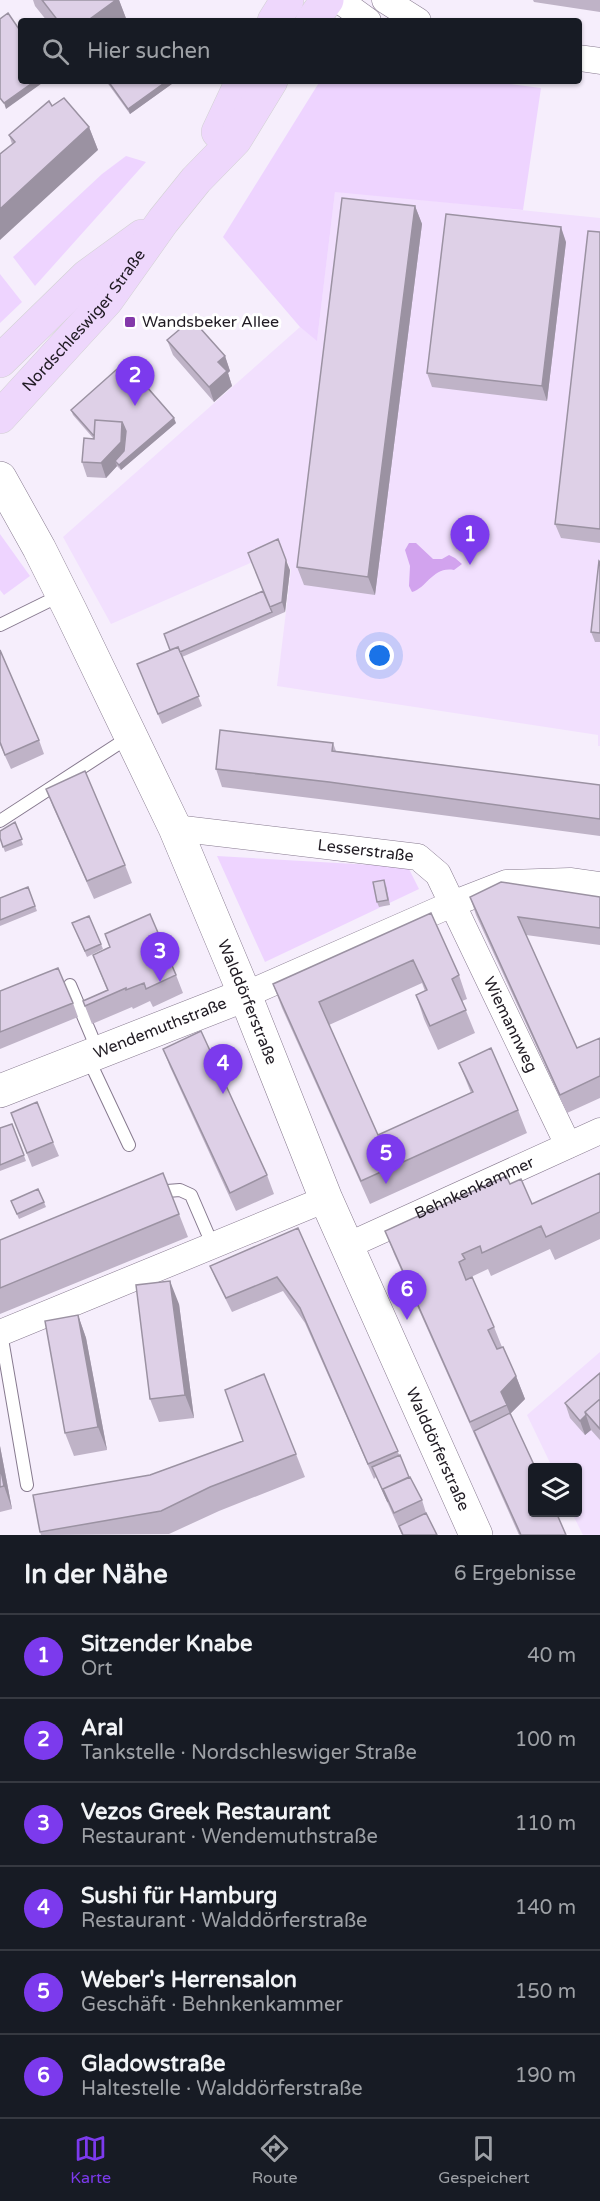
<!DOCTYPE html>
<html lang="de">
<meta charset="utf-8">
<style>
body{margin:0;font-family:"Varela Round",sans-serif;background:#20242c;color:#f1f3f6}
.controls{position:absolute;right:18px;bottom:18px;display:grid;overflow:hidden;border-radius:6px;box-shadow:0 2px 4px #0004}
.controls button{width:54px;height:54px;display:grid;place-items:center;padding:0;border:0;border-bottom:2px solid #363941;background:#171b24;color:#f1f3f6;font:30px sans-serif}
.you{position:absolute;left:380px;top:656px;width:21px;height:21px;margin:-15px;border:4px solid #fff;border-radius:50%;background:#1a73e8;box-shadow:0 0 0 9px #1a73e833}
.badge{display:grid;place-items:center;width:39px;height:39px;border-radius:50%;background:#7c3aed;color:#fff;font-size:20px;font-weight:700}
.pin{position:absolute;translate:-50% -50px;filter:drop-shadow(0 2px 3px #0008)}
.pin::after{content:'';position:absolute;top:32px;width:21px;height:18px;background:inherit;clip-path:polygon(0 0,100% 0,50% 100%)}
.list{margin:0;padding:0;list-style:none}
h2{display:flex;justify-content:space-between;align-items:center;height:78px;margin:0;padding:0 24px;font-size:26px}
h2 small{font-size:20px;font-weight:400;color:#9ea1a6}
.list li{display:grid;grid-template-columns:39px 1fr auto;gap:18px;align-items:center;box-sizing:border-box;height:84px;padding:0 24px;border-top:2px solid #363941}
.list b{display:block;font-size:22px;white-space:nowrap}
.list p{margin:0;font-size:20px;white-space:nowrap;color:#9ea1a6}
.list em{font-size:20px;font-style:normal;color:#9ea1a6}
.icon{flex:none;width:33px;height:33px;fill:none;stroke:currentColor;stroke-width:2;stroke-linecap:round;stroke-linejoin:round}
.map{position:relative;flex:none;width:600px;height:1535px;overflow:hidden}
.search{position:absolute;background:#171b24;box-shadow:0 2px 4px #0004;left:18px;right:18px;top:18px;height:66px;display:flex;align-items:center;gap:15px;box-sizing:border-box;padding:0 21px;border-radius:6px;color:#9ea1a6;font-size:22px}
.sheet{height:582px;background:#171b24}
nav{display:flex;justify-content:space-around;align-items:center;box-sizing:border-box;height:84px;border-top:2px solid #363941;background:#171b24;font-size:16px;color:#9ea1a6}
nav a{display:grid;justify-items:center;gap:3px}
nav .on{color:#7c3aed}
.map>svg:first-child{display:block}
.built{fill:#f2e0fe}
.green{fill:#eed4ff}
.water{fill:#d2a3ee}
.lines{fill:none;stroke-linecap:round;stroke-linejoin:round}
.lane-casing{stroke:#877a8f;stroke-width:14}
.street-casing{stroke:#877a8f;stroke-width:27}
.secondary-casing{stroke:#877a8f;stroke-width:34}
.primary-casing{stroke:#d2d1d3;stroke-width:34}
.lane{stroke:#fff;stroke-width:12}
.street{stroke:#fff;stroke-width:26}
.secondary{stroke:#fff;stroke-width:33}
.primary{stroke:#eed7fc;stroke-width:33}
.wall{fill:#bfb3c7}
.shaded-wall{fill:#9b92a2}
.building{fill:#ded0e7;stroke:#9b92a2;stroke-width:1.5}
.poi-dot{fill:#8338aa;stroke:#fff;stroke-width:2}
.labels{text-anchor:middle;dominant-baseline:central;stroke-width:6;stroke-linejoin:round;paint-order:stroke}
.street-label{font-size:16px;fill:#201b23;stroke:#fff}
.poi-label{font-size:16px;fill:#201b23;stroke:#fff;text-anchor:start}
</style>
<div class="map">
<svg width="600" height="1535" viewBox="0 0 600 1535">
<rect width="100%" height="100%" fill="#f6eefc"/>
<path class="built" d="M335,191L600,218V746H598V735L277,686L291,570L282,549L111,624L63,537L300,327L317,340Z
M600,1352V1535H583L572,1513L578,1512V1468L552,1467L527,1415Z"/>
<path class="green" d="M320,81H487L541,88L523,210L335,192L317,341L300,327L223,237Z
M126,156L146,162L35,286L13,257L102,174Z
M0,274L22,302L0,323Z
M0,534L30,576L4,595L0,590Z
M217,856L408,867L419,889L265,962Z"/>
<path class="water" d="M409,543H416L433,559H442L449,555L455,558L462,564L454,570C433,566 427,588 412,592L409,586L410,566L405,550Z"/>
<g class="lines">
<g class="lane-casing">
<path id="lane" d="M0,625L61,595
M0,821L129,737
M70,985L98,1051
M88,1058L129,1145
M167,1191L180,1190L191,1195L213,1246
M1,1333L27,1485"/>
</g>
<g class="street-casing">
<g id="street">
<path d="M339,0L368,21"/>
<path d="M385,0L418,21"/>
<path d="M579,58L600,61"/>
<path id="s1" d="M175,828L418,857L438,874L568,1145"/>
<path d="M245,995L452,904L506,883L570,881L600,885"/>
<path id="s2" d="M347,1246L600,1131"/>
<path d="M0,1333L326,1199"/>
</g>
</g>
<g class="secondary-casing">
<g id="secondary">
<path id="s3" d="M0,478L39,548L71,612L175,828L245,995L326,1199L476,1535"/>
<path id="s4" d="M0,1091L245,995"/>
</g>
</g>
<g class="primary-casing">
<g id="primary">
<path d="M274,21L287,0"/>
<path d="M312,21L327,0"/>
<path d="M218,132L242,81"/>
<path d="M0,361L87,276L142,236"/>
<path id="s5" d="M0,417L107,300L163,221L196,180L235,140L271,81"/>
</g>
</g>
<use href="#lane" class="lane"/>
<use href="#street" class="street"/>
<use href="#secondary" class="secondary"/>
<use href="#primary" class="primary"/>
</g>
<path class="wall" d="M33,0H119L127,21H47L35,6Z
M533,0H600V12L534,2Z
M106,81H176L130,114Z
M52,106L89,127L98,150L12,144L9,135Z
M415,206L422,224L375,595L304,585L297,567Z
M600,232V543L561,538L555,524Z
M566,242L547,401L432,387L427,373Z
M167,340L225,356L230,371L228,373L232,386L214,402L173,355Z
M71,410L176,423L121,470L117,466L106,478L87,477L82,462L93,438L73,415Z
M600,562V642H595L591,632Z
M290,570L285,612L182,657L202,706L162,724L137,664L170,650L263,591Z
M0,650L39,740L44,754L11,769L0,745Z
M333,743L336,751L600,785V836L335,801L222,787L216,769Z
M46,789L125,865L132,883L94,899L53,807Z
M15,822L23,845L5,852L0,838Z
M386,885L390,905L379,907L377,902Z
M28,887L37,911L0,926V898Z
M470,897H600V945L526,935L577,1048L600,1038V1098L567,1113L476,915Z
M431,913L459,975L467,999L462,1001L475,1033L438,1050L424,1019L416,995L425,991L422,983L329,1025L378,1135L471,1093L459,1063L518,1110L527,1133L370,1204L282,1008L273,984Z
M72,923L101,944L103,949L87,957Z
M105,934L176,975L183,993L153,1007L150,1001L133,1009L132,1007L92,1024L83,1001L107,990L93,955L110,947Z
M0,991L73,1003L78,1017L0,1049Z
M163,1049L267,1175L274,1194L236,1211L170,1067Z
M11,1113L53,1142L59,1156L32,1167Z
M12,1124L26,1161L0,1171V1128Z
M600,1173V1239L555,1260L550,1249L491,1276L488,1269L471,1277L494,1327L502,1347L516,1376L525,1399L510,1414L566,1535H519L394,1254L385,1231L510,1184L532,1204Z
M11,1201L44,1202L46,1207L19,1219Z
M179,1214L188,1237L0,1314V1240Z
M298,1228L409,1477L422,1500L426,1513L437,1535H402L376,1477L374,1479L305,1323L283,1291L232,1312L216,1280L210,1266Z
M179,1304L194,1418L159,1422L150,1399Z
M78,1315L86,1338L107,1450L74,1456L65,1433Z
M600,1373V1440L591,1430L585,1435L570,1418L565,1403Z
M0,1446L12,1509L0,1512Z
M296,1454L305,1477L219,1511L169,1534L41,1535L40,1532L150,1475Z"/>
<path class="shaded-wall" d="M110,0H119L127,21H87Z
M35,81H45L6,109L4,103Z
M167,81H176L130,114L128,109Z
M89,127L98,150L0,240V209Z
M415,206L422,224L375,595L368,577Z
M561,227L566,242L547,401L542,386Z
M225,356L230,371L228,373L232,386L214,402L209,387L218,362Z
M174,418L176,423L121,470L119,465Z
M122,422L128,437L126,456L115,461L117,466L106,478L101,463Z
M286,560L290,570L285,612L282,602Z
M170,1281L179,1304L194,1418L185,1395Z
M78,1315L86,1338L107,1450L98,1427Z
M516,1376L525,1399L510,1414L501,1392Z
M586,1415L591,1430L585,1435L580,1421Z
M0,1446L12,1509L4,1486L0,1466Z"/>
<path class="building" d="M42,0H116L87,21H52L56,18Z
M8,13L21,32V81H35L4,103L0,98V19Z
M108,81H167L128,109Z
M64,98L89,127L0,209V154L15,142L9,135L49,101L52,106Z
M342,198L415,206L368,577L297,567Z
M446,214L561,227L542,386L427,373Z
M588,231L600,232V529L555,524Z
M192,319L225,356L218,362L227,371L209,387L167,340Z
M125,362L174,418L119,465L115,461L124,451L126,431L122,422L95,420L94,436L71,410Z
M95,420L122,422L121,442L101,463L82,462L84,438L94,439Z
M278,539L286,560L282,602L270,607L248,553Z
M599,561L600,562V633L591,632Z
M263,591L272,612L180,652L178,647L170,650L164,634Z
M178,647L199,696L158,714L137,664Z
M0,650L39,740L5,755L0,742Z
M220,730L333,743L332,751L600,785V819L329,782L216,769Z
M85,771L125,865L87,881L46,789Z
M15,822L22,839L3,847L0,838V831Z
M384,880L388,900L377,902L373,882Z
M501,882L600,897V928L518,917L577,1048L600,1038V1076L560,1095L470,897Z
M28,887L35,906L0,920V898Z
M431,913L459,975L452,979L466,1010L430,1026L416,995L427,990L413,960L319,1002L378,1135L473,1092L459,1063L491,1048L518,1110L361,1181L273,984Z
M150,914L176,975L146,989L144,983L126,990V988L85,1006L83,1001L108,990L93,955L110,947L105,934Z
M89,916L101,944L85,951L72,923Z
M58,968L73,1003L0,1032V991Z
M201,1031L267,1175L230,1193L163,1049Z
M37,1102L53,1142L27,1153L11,1113Z
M12,1124L24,1155L0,1165V1128Z
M163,1173L179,1214L0,1288V1240Z
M600,1173V1212L546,1237L541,1226L482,1253L480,1246L462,1254L465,1259L459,1262L466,1280L472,1277L494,1327L488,1330L497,1349L503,1347L516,1376L501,1392L507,1405L470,1422L385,1231L506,1176L510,1184L521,1179L532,1204Z
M38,1189L44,1202L17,1214L11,1201Z
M298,1228L398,1451L368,1464L300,1308L277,1277L226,1298L210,1266Z
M170,1281L185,1395L150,1399L136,1285Z
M78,1315L98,1427L65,1433L45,1321Z
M600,1373V1399L585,1412L586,1415L580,1421L565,1403Z
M264,1374L296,1454L210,1487L161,1511L40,1532L33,1495L150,1475L243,1441L225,1390Z
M600,1399V1429L585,1412Z
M510,1413L535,1467H532V1512H556L566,1535H521L474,1431Z
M400,1455L409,1477L383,1489L388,1502L372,1467Z
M0,1466L4,1486L0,1487Z
M410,1477L422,1500L394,1513L383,1489Z
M426,1513L437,1535H403L399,1526Z"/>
<rect class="poi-dot" x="124" y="316" width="12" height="12" rx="3"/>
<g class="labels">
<g class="street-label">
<text stroke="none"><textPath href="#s5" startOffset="128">Nordschleswiger Straße</textPath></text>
<text stroke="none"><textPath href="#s1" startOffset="192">Lesserstraße</textPath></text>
<text stroke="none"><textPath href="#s3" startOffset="580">Walddörferstraße</textPath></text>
<text stroke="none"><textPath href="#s1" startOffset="438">Wiemannweg</textPath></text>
<text stroke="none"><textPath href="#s4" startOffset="172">Wendemuthstraße</textPath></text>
<text stroke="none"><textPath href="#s2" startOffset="140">Behnkenkammer</textPath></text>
<text stroke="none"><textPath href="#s3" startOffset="1066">Walddörferstraße</textPath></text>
</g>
<g class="poi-label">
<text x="142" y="322">Wandsbeker Allee</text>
</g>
</g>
</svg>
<div class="controls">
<button><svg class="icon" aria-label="layers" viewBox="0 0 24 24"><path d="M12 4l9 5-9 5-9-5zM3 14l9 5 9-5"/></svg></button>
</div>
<div class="you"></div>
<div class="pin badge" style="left:470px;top:565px">1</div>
<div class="pin badge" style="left:135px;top:406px">2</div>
<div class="pin badge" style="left:160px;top:982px">3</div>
<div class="pin badge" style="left:223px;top:1094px">4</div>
<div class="pin badge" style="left:386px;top:1184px">5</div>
<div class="pin badge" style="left:407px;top:1320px">6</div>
<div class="search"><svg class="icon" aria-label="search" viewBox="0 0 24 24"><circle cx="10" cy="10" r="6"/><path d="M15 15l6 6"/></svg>Hier suchen</div>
</div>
<section class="sheet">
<h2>In der Nähe<small>6 Ergebnisse</small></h2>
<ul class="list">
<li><span class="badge">1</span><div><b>Sitzender Knabe</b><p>Ort</p></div><em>40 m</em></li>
<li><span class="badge">2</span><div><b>Aral</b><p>Tankstelle · Nordschleswiger Straße</p></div><em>100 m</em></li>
<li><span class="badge">3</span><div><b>Vezos Greek Restaurant</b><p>Restaurant · Wendemuthstraße</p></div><em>110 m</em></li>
<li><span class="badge">4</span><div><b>Sushi für Hamburg</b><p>Restaurant · Walddörferstraße</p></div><em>140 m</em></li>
<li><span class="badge">5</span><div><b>Weber's Herrensalon</b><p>Geschäft · Behnkenkammer</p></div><em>150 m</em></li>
<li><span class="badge">6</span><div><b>Gladowstraße</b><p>Haltestelle · Walddörferstraße</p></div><em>190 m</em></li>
</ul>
</section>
<nav>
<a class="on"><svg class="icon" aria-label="map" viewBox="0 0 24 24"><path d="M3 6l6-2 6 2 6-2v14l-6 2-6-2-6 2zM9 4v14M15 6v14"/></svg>Karte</a>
<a><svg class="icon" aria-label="directions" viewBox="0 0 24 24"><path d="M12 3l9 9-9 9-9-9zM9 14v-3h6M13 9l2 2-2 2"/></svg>Route</a>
<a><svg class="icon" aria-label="saved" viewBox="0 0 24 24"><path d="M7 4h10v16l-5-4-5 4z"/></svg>Gespeichert</a>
</nav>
